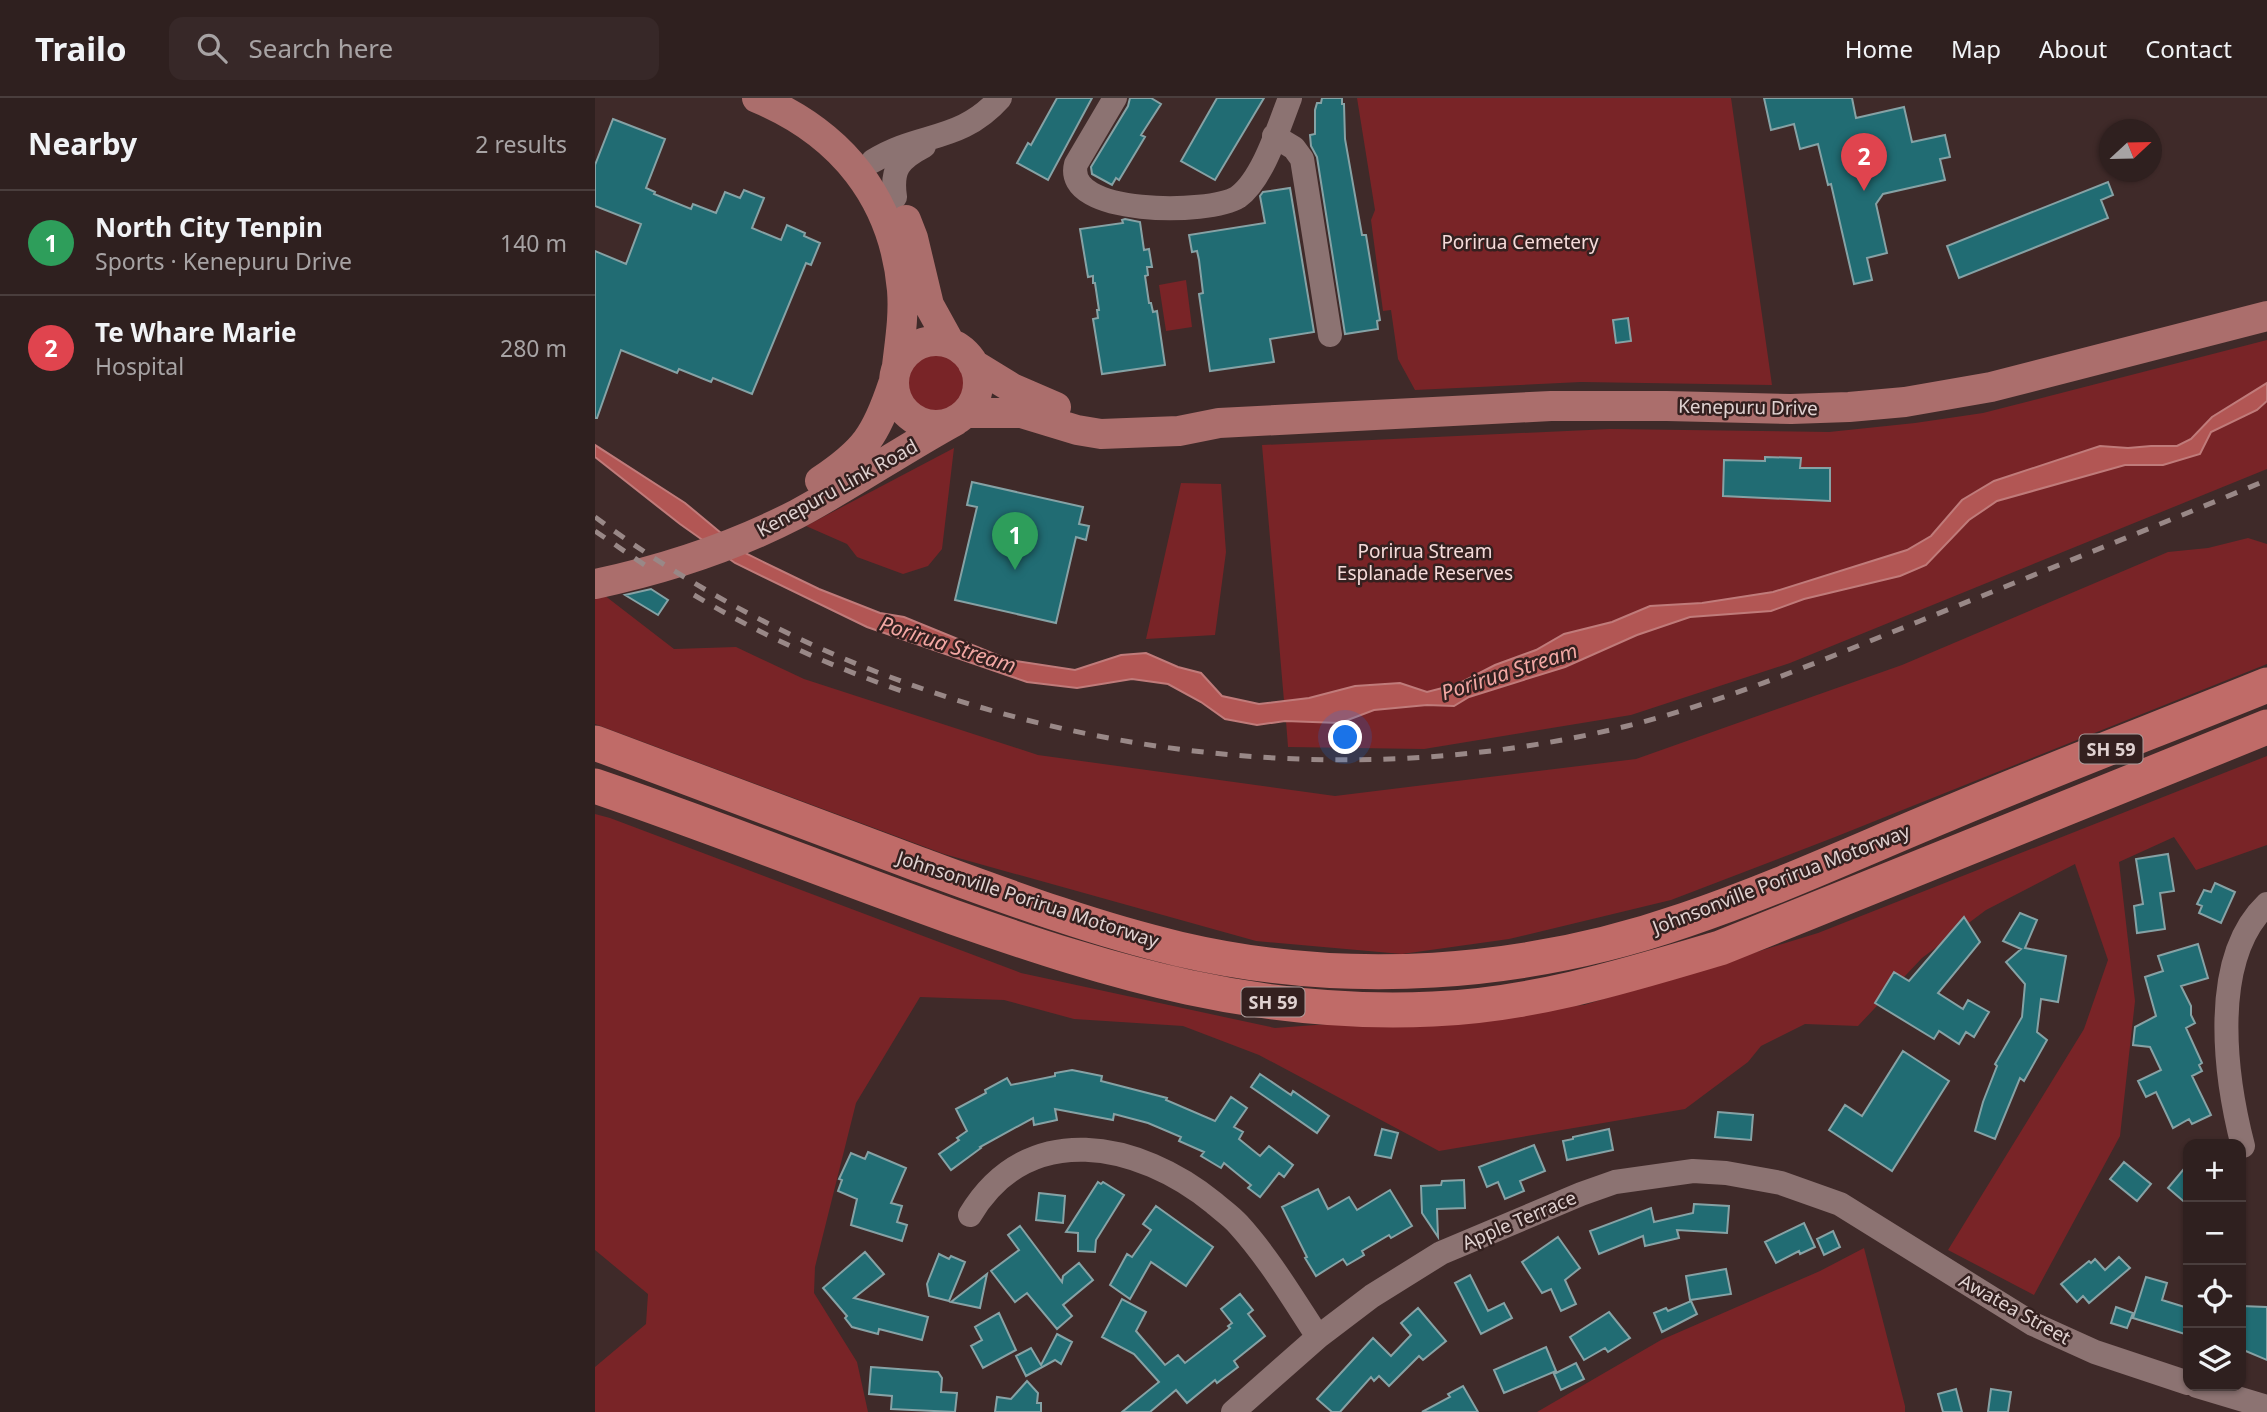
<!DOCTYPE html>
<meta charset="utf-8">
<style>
body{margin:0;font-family:"Noto Sans",sans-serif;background:#372828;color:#f1f3f6}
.controls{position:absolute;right:21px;bottom:21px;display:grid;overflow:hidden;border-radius:14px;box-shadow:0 2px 5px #0004}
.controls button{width:63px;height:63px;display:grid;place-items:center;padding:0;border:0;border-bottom:2px solid #4a3e3d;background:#2f201f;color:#f1f3f6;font:35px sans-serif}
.compass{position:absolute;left:1504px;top:21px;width:63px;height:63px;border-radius:50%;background:#2f201f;box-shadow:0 2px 5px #0004;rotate:68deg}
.you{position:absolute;left:751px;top:640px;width:24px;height:24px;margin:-18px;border:5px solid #fff;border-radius:50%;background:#1a73e8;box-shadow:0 0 0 10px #1a73e833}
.badge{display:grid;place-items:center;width:46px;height:46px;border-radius:50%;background:#0b8043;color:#fff;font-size:23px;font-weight:700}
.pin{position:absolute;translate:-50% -58px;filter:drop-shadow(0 2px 4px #0008)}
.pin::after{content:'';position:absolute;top:37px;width:24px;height:21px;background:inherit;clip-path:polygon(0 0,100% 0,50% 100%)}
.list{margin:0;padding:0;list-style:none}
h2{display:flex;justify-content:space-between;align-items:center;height:91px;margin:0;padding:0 28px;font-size:30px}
h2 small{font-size:23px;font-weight:400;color:#a7a3a4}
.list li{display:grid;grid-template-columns:46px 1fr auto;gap:21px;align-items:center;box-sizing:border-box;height:105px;padding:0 28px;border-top:2px solid #4a3e3d}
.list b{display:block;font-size:26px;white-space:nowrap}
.list p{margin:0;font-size:23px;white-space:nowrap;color:#a7a3a4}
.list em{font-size:23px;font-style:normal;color:#a7a3a4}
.icon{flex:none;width:38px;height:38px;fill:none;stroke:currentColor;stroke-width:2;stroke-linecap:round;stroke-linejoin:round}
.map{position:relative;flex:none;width:1672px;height:1314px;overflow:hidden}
header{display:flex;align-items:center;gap:42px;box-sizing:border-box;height:98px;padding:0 35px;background:#2f201f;border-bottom:2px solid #4a3e3d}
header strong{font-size:33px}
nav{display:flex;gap:38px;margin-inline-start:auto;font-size:24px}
.search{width:490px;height:63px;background:#372828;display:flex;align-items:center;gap:18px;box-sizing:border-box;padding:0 24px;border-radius:14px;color:#a7a3a4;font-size:26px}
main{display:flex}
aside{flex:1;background:#2f201f}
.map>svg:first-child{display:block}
.green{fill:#792427}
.water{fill:#b25654;stroke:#c07b7a;stroke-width:2}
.building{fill:#216c73;stroke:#86a2a5;stroke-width:2}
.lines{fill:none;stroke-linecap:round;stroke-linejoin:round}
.minor{stroke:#8c7372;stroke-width:24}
.major{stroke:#ab6e6c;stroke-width:30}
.highway{stroke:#c06b68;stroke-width:35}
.rail{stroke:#998887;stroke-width:5;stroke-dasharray:12 12;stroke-linecap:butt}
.labels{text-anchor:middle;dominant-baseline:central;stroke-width:5;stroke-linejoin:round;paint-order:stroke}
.shield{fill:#34201f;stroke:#ac9d9c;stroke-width:2}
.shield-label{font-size:18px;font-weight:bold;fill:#e0d2d1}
.park-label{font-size:19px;fill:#f5dad9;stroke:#34201f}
.street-label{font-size:19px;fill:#e0d2d1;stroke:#34201f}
.water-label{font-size:21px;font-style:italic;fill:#f3a8a4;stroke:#34201f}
</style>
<header>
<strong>Trailo</strong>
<div class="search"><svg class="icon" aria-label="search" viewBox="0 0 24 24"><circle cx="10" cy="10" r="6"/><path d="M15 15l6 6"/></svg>Search here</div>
<nav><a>Home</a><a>Map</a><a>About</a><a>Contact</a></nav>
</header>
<main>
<aside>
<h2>Nearby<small>2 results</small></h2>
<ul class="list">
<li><span class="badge" style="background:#2e9e5b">1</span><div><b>North City Tenpin</b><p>Sports · Kenepuru Drive</p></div><em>140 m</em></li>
<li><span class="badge" style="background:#e0444e">2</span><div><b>Te Whare Marie</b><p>Hospital</p></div><em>280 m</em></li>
</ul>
</aside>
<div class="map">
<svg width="1672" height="1314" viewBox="0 0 1672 1314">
<rect width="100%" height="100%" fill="#3f2a29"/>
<path class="green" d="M762,0H1136L1177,287L986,284L820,292L803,261L796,212L788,213L776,122L780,112Z
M591,182L597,229L571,233L564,187Z
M1672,242V285L1617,319L1596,341L1582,348H1556L1533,350L1505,348L1399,383L1367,402L1336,438L1312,452L1178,494L1107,505L1055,508L1017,524L969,536L941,552L900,567L863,586L831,594L805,585L760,588L714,600L689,603L667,347L1015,331L1234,334L1320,325L1388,315Z
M312 285a29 29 0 1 1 58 0a29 29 0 1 1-58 0Z
M1672,303V371L1195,565L1036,617L829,651L693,649L691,623L745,625L779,612L832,607L859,608L874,599L970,569L1042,537L1095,519L1176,513L1209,501L1331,467L1374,422L1402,403L1530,367H1568L1616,334L1662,312Z
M359,350L347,451L333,468L308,476L262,459L252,446L211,428Z
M586,385L626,386L631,454L620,537L551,541Z
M1653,440L1672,446V566L1240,739L1076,802L914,841L807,856L661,843L349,756L0,626V499L9,497L79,551L141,549L209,581L443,657L740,698L1041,661L1307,567L1573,454L1613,450Z
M1672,658V747L1601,772L1579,739L1524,764L1540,903L1525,1038L1439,1197L1353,1152L1489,931L1513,862L1480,766L1391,812L1327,860L1263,928L1210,926L1166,948L1153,964L1090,1011L844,1053L664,957L588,928L479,921L409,902L325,899L261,1005L220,1169L219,1195L262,1264L273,1314H0V1269L51,1226L53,1196L0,1152V716L15,720L426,875L680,930L989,907L1223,835Z
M1269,1150L1310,1308V1314H942L1066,1242L1225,1173Z"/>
<path class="water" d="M1672,285V303L1662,312L1616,334L1605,356L1568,367H1530L1402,403L1374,422L1331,467L1305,478L1209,501L1176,513L1095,519L1042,537L970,569L874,599L859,608L832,607L779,612L745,625L690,623L662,627L630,621L606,604L573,586L537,581L482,590L432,584L272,529L140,465L85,426L0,359V347L90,405L150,455L224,491L285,515L309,519L414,562L480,572L526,557L551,555L583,569L606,575L627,598L664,606L714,600L760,588L805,585L832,594L863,586L900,567L941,552L969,536L1017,524L1055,508L1107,505L1178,494L1312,452L1336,438L1367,402L1399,383L1505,348L1533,350L1556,348H1582L1596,341L1617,319Z"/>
<path class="building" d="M462,0H497L453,82L422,65L433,45L436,47Z
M535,0H556L566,6L546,37L550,39L524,82L521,80L517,87L497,76L496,69L533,8Z
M622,0H669L620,82L586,63Z
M727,0H747V6H749L750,41L767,137H771L785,222L782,223L783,231L750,236L722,59L716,48L715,37L720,36V12L722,5H726Z
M1169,0H1257L1261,20L1309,9L1317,44L1350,37L1355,59L1345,61L1350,82L1288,96L1281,106L1292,155L1272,160L1277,182L1259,186L1236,86L1233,87L1223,46L1205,51L1199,26L1176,32Z
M18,21L70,41L51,90L60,94L59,96L96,111L98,106L121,115L130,94L145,100L149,92L169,100L157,130L186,142L192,127L210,135L209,138L225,145L216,167L211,165L157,296L118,280L116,284L84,271L82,275L26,252L2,320H0V153L31,166L46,126L0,108V67Z
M1513,84L1518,97L1506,102L1513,120L1364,180L1352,148Z
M695,90L719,234L675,241L679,264L615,273L604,196L608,195L604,162L602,153L597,154L594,137L670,125L665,98L668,94Z
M530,121L545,124L549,152L554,151L557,169H552L553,177L550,178L554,205H556L558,214L562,213L570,267L507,276L498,221L503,220L502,212H504L500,185H498V178L493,179L485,131L528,125L527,122Z
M1033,220L1036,243L1021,245L1018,222Z
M1170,359L1206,360L1205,370H1235V403L1128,398L1129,362L1170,363Z
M377,384L488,409L484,426L494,428L491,442L481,439L461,525L360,502L382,409L372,407Z
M56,491L73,502L63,517L30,497Z
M1573,756L1579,793L1565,795L1570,831L1542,835L1539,808L1548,806L1541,761Z
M1620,785L1640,794L1626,825L1604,815L1607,808L1602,806L1609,792L1616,794Z
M1425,815L1442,822L1430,850L1471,858L1463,904L1446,901L1442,934L1452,942L1429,983L1425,980L1400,1041L1380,1033L1388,1004L1402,968L1400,966L1427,919L1430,886L1411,864L1426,851L1408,843Z
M1369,819L1385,844L1343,895L1368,911L1373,902L1394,914L1379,939L1371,934L1364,946L1344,933L1339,941L1280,905L1299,874L1314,883Z
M1603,846L1613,880L1586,888L1596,908V917L1600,925L1591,930L1607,965L1604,967L1607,973L1597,978L1616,1017L1597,1026L1594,1021L1578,1030L1561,994L1551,999L1543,983L1566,972L1555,949L1538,947L1540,929L1561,918L1550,879L1568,873L1563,858Z
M1308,953L1354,983L1297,1073L1234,1032L1250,1007L1267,1018Z
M477,972L507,978L506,983L572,1000L571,1002L620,1023L636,999L652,1010L639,1029L648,1034L644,1041L665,1058L674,1048L698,1067L689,1079L684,1075L665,1099L653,1090L656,1087L629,1065L626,1070L606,1058L609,1054L584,1043L586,1039L553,1025L519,1016L518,1022L460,1011L462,1022L439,1027L438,1020L385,1049L386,1050L356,1072L344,1056L364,1042L362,1040L372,1033L361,1011L391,995L390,992L412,980L416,987L460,978V975Z
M665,976L696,997L698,993L734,1018L722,1035L656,989Z
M1123,1014L1158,1017L1156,1042L1120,1039Z
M787,1031L803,1035L796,1060L780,1057Z
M1014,1031L1018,1052L972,1062L968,1043L978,1041V1039Z
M939,1047L950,1073L925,1083L929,1093L910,1101L903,1084L892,1089L884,1069Z
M273,1054L311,1070L296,1105L307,1108L302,1124L312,1127L307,1143L256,1127L262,1101L243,1093L247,1082L244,1081L256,1055L270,1061Z
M1529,1064L1556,1086L1542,1103L1515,1081Z
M1593,1066V1107L1573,1090Z
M869,1082L870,1110L842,1111L843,1139L827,1115L826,1088L846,1087L847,1083Z
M503,1084L506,1086L508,1084L529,1097L501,1142L500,1154L483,1153V1135L471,1134Z
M723,1091L733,1111L754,1099L762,1112L795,1092L817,1128L796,1140L794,1137L767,1153L769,1157L752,1167L748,1161L721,1178L710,1160L712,1159L687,1109Z
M444,1095L470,1098L468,1125L441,1122Z
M1099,1106L1134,1108L1132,1135L1082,1132L1084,1140L1050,1148L1048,1138L1004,1156L995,1133L1056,1110L1059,1124L1098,1115Z
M561,1108L618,1149L591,1188L556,1164L535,1201L515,1187L532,1156L537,1159L556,1132L548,1126Z
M1209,1125L1220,1149L1205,1156L1204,1153L1181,1165L1170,1144Z
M425,1128L467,1184L468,1178L484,1165L498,1182L468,1207L477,1218L462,1231L432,1195L420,1204L396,1173L424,1152L413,1137Z
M1238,1133L1245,1149L1229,1157L1222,1141Z
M963,1139L985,1170L970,1182L981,1206L966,1213L956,1191L947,1195L927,1164Z
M270,1154L289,1176L259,1200L333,1219L327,1242L284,1231L283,1236L257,1229L250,1220L252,1218L228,1190Z
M344,1156L354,1161L356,1158L370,1164L354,1203L334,1198L332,1186Z
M1524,1159L1535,1170L1494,1205L1488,1198L1482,1204L1466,1186L1494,1163L1496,1165L1500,1161L1510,1172Z
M1131,1171L1136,1196L1095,1202L1091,1178Z
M392,1176L385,1210L356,1204Z
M875,1177L893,1213L909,1205L917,1220L886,1236L860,1185Z
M1551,1179L1572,1185L1567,1202L1593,1210V1237L1538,1220Z
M645,1196L658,1212L653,1216L670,1238L639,1263L643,1269L622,1285L620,1282L592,1305L581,1292L555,1314H527L564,1284L539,1256L507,1239L527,1201L551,1214L541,1233L570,1267L583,1257L590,1265L635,1230L633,1228L637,1225L626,1211Z
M1096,1203L1102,1216L1067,1234L1059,1215L1071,1210L1073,1213Z
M1646,1208L1672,1209V1262L1646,1251Z
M1521,1209L1538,1215L1532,1230L1516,1225Z
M823,1210L851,1243L828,1262L824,1258L794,1288L784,1278L779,1283L776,1279L745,1314H737L722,1301L778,1240L796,1258L816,1237L806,1225Z
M1014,1214L1035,1240L1013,1254L1010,1250L989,1262L975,1239Z
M404,1215L421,1252L388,1270L376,1248L387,1242L380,1229Z
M462,1236L477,1244L466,1266L460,1262L431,1278L421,1258L436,1250L446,1267Z
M951,1249L961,1273L909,1295L899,1272Z
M981,1265L989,1281L966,1292L959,1276Z
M276,1269L343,1274L347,1280L346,1294L362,1295L360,1314L296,1311L297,1298L274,1296Z
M432,1283L443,1295L442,1305H446V1314H400L402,1299L416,1301Z
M868,1288L883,1314H827L855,1299L853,1296Z
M1361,1291L1367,1314H1348L1343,1296Z
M1396,1291L1416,1294L1413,1314H1393Z"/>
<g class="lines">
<path class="minor" d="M520,0L481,66C467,118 615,117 643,99C668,81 684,28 695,0
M679,38L699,50L707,61L735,237
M278,63C324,34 365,45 405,0
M300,99C296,71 304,61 329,48
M1648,1048C1630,978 1614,861 1672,806
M375,1117C433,1020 544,1044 619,1105C627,1112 636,1118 643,1126C674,1160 698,1201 723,1239
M1602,1288L1672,1309
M638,1314L723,1239L777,1198L846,1155L986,1096L1020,1084L1098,1073L1131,1075L1186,1085L1245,1106L1438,1226L1500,1254L1593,1285"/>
<path class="major" d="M162,0C246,35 299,100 307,192C309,218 305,242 302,268
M311,122L318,140L334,207L355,245
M299 285a42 42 0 1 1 84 0a42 42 0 1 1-84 0Z
M378,266L417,290L461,309
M371,315H426L482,332L506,336L584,333L624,325L956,308H1072L1196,311L1254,309L1310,304L1396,289L1672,218
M225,383C270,353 281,337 298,286
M0,486C71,471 138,449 202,416C256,387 307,352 360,323"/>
<path class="highway" d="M0,645C108,685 216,726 323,766C408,797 495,830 584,851C751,890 928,878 1090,822C1179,792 1265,752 1352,716C1458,671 1566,630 1672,587
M0,688C120,729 238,776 358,819C520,876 665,919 838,911C937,907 1031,878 1125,850L1672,629"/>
<path class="rail" d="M0,419C288,633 683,714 1032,628C1133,603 1229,561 1325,523C1441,476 1557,430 1672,382
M0,433L57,472
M99,497C167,538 240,570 315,596"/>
</g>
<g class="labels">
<g class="shield">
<rect x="1484.5" y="636.5" width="63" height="29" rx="5"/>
<rect x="646.5" y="889.5" width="63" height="29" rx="5"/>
</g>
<g class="shield-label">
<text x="1516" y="651">SH 59</text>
<text x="678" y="904">SH 59</text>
</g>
<g class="park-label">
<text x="925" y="144">Porirua Cemetery</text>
<text x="830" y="453">Porirua Stream<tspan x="830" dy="22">Esplanade Reserves</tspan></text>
</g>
<g class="street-label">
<text transform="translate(1153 309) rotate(1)">Kenepuru Drive</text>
<text transform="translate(242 390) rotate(-29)">Kenepuru Link Road</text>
<text transform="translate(1186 781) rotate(-21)">Johnsonville Porirua Motorway</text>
<text transform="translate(433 801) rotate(18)">Johnsonville Porirua Motorway</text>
<text transform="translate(924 1122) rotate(-23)">Apple Terrace</text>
<text transform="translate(1420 1211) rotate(29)">Awatea Street</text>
</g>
<g class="water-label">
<text transform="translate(353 546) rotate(18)">Porirua Stream</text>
<text transform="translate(914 573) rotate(-18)">Porirua Stream</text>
</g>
</g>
</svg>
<div class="controls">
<button>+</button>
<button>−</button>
<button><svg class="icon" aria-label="locate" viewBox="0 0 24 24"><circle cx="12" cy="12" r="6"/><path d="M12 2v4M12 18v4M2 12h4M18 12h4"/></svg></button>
<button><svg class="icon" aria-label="layers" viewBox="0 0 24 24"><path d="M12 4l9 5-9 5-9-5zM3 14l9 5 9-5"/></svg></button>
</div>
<svg class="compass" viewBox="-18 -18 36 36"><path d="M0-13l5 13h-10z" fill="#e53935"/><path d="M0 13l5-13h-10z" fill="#a7a3a4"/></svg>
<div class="you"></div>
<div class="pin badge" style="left:420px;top:472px;background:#2e9e5b">1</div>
<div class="pin badge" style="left:1269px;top:93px;background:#e0444e">2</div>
</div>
</main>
